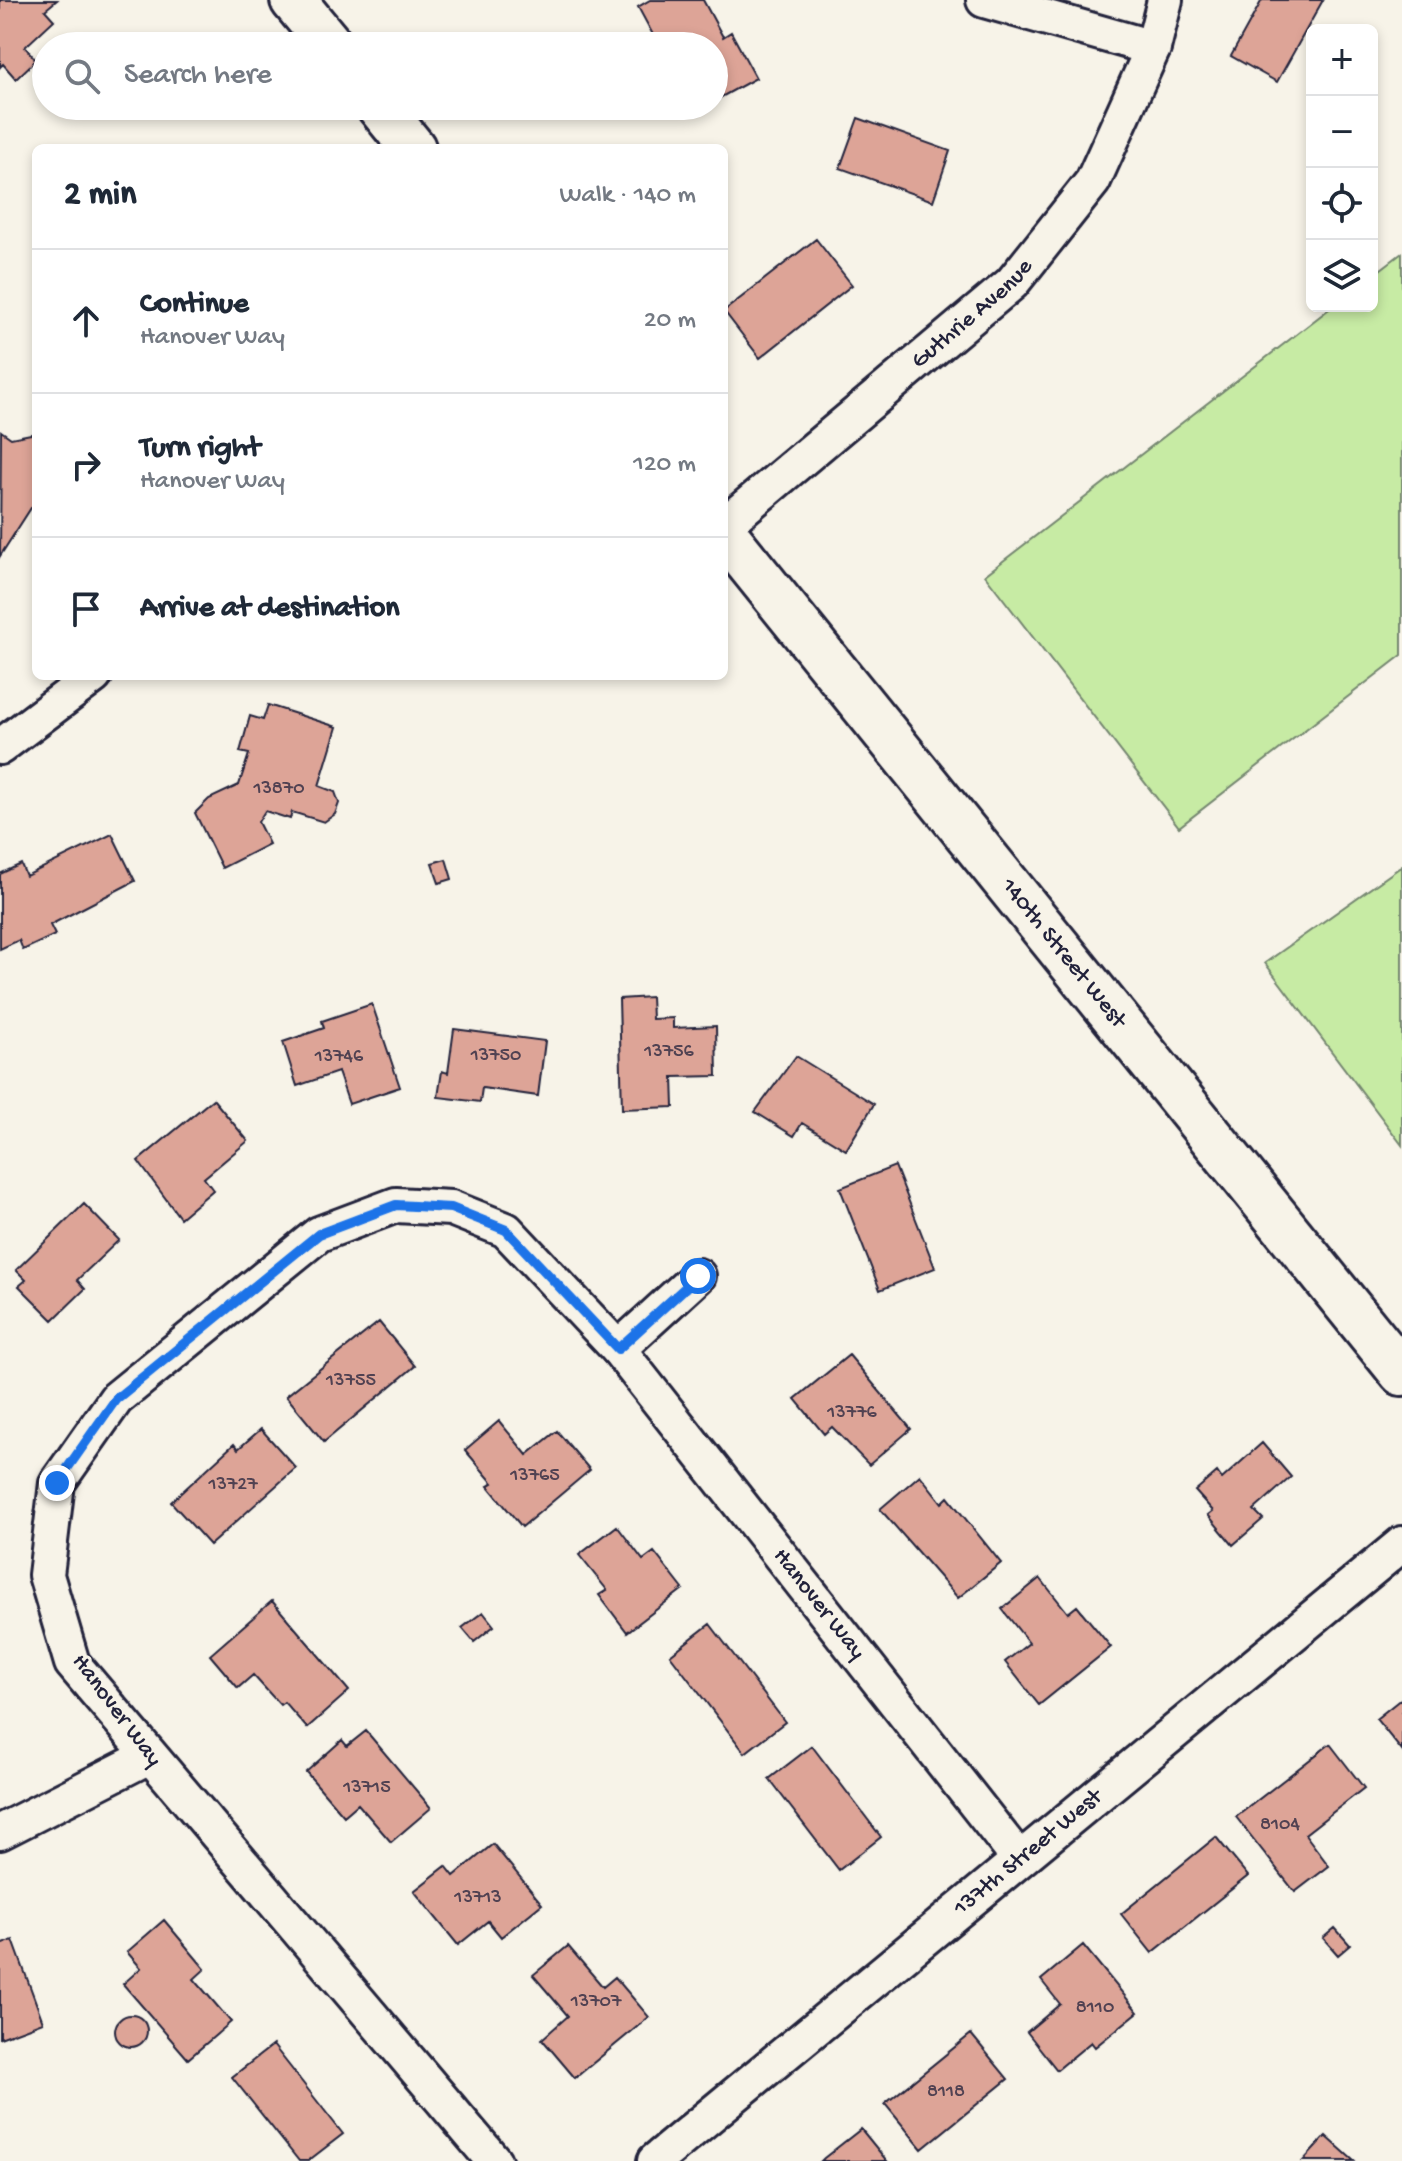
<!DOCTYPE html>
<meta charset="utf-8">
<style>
body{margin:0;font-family:"Gochi Hand",sans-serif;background:#f6f6f7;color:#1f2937}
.controls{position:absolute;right:24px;top:24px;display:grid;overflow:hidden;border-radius:12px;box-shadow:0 4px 12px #0003}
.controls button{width:72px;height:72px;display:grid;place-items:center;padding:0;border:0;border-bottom:2px solid #e0e1e3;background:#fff;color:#1f2937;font:40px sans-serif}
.stop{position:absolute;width:24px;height:24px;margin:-18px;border:6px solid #1a73e8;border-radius:50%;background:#fff}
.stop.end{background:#1a73e8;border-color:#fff;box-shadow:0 2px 8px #0008}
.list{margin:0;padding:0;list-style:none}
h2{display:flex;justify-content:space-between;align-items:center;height:104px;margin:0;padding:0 32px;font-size:34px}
h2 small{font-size:26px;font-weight:400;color:#747a83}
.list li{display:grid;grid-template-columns:52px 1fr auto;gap:24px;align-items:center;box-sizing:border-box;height:144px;padding:0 32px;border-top:2px solid #e0e1e3}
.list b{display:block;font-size:30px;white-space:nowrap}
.list p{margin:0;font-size:26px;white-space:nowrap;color:#747a83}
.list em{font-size:26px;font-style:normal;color:#747a83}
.icon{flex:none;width:44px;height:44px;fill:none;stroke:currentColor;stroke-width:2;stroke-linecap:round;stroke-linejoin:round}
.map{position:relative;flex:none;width:1402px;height:2161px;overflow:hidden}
.search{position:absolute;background:#fff;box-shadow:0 4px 12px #0003;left:32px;top:32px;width:696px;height:88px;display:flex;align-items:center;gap:20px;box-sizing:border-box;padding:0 28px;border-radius:44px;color:#747a83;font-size:30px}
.panel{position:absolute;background:#fff;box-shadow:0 4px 12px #0003;left:32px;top:144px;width:696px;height:536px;border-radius:12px}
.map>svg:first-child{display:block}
.green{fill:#c7eba4;stroke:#748670;stroke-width:2}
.building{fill:#dda497;stroke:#22223b;stroke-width:2}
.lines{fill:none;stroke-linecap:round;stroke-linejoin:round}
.street-casing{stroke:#22223b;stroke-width:40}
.secondary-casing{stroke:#22223b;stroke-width:50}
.street{stroke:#f7f3e8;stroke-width:34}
.secondary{stroke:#f7f3e8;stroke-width:44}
.route{stroke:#1a73e8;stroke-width:10}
.labels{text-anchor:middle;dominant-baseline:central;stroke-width:6;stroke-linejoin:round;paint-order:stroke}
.number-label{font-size:20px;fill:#514252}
.street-label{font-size:24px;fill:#22223b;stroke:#f7f3e8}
</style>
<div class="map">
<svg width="1402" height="2161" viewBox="0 0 1402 2161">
<rect width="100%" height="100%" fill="#f7f3e8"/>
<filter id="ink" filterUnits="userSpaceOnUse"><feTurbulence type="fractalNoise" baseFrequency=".0125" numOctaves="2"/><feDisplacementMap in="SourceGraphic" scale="16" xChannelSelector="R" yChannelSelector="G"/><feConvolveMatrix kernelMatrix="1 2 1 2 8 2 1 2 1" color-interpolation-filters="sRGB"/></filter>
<g filter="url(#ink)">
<path class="green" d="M1402,253V655L1179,827L985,575L1333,306H1372V276Z
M1402,866V1145L1265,963Z"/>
<path class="building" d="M0,0H57L45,10L54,20L25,47L36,60L16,79L3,64L0,67Z
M650,0H703L723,37L731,32L756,78L714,101V46H659L638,7Z
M1262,0H1323L1277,82L1231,56Z
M858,118L950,151L933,201L840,168Z
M816,239L852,285L760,358L724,311Z
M1,431L11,438L36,433V507L31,508L0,556Z
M268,705L337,727L319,786L335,792L339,803L335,814L324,822L292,812L290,819L265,811L258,822L269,844L222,868L195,813L209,799L239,785L249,754L240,752L250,716L263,720Z
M112,834L135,881L50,925L55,935L23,950L19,940L0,949V874L21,864L26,876Z
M446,859L452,879L439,883L432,863Z
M651,997L652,1019L673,1018V1028L716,1026L717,1076L673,1077L674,1107L622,1109L619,999Z
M372,1004L400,1087L349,1104L338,1072L297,1086L283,1042L324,1028L322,1021Z
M454,1029L545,1041L538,1096L482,1088L480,1102L438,1097L442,1071L448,1073Z
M796,1056L874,1104L846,1150L802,1123L794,1136L755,1112Z
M213,1099L248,1141L204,1178L213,1190L180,1218L138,1161Z
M895,1166L935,1268L880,1290L840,1188Z
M84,1204L119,1240L77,1280L85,1289L53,1320L19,1286L26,1280L16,1270Z
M379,1322L415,1366L324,1442L286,1396Z
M849,1355L911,1429L869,1465L832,1427L824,1434L795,1399Z
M499,1421L527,1455L557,1431L590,1470L522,1527L488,1486L493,1483L465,1450Z
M261,1429L296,1468L210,1545L171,1502L234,1444L238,1449Z
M1262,1443L1291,1477L1254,1510L1263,1519L1233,1545L1208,1515L1213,1511L1195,1491L1217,1472L1222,1479Z
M920,1475L942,1503L948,1497L1001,1563L958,1598L880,1509Z
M617,1526L643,1560L654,1552L683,1589L627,1632L599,1595L607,1590L579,1555Z
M1040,1578L1068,1613L1077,1606L1111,1647L1039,1705L1005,1662L1029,1643L1002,1609Z
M272,1601L349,1691L307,1728L284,1702L280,1705L253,1675L238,1688L210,1655Z
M483,1612L494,1626L474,1642L462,1628Z
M710,1624L785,1722L745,1753L670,1655Z
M1402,1698V1751L1376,1719Z
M366,1731L431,1808L391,1842L358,1804L344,1816L306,1772L342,1740L347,1746Z
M1330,1744L1364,1788L1305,1834L1329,1866L1295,1892L1236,1817Z
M812,1746L881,1837L839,1870L769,1779Z
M1216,1837L1248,1876L1152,1953L1121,1914Z
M493,1844L542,1904L501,1937L488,1921L458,1945L414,1891L446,1866L454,1876Z
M164,1920L205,1969L194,1979L231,2022L188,2059L123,1984L141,1968L127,1952Z
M1335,1928L1350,1945L1338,1955L1323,1938Z
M13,1940L43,2022L0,2038V1945Z
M1083,1945L1138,2012L1095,2047L1091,2042L1057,2070L1027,2032L1060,2004L1041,1980Z
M568,1946L603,1987L615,1977L649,2017L575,2078L542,2039L568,2016L533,1975Z
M115 2031a16 16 0 1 1 32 0a16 16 0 1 1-32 0Z
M971,2034L1008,2079L922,2149L885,2104Z
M273,2045L343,2134L308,2161H299L232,2077Z
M861,2129L887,2161H821L824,2158Z
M1326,2136L1354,2161H1303Z"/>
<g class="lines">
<g class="street-casing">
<g id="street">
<path d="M984,0L1153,48"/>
<path id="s1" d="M724,525L1012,283L1093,181L1153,48L1165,0"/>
<path d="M0,747L94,676"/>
<path d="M618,1349L698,1276"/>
<path d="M0,1832L149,1756"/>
<path id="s2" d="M494,2161L72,1663L46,1575L57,1483L116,1399L319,1234L396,1205L451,1208L506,1230L618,1349L1019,1859"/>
<path id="s3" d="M655,2161L1402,1544"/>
</g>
</g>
<g class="secondary-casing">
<g id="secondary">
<path d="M293,0L331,46"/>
<path d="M379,106L413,148"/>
<path id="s4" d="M724,533L1402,1373"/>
</g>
</g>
<use href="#street" class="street"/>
<use href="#secondary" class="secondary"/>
</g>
</g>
<g class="lines" filter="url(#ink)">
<path class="route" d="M57,1483L116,1399L319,1234L396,1205L451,1208L506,1230L618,1349L698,1276"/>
</g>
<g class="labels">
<g class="number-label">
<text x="279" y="789">13870</text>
<text x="669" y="1052">13756</text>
<text x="496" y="1056">13750</text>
<text x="339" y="1057">13746</text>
<text x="351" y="1381">13755</text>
<text x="852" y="1413">13776</text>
<text x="535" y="1476">13765</text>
<text x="233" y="1485">13727</text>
<text x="367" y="1788">13715</text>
<text x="1280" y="1825">8104</text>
<text x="478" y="1898">13713</text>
<text x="596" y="2002">13707</text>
<text x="1095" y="2008">8110</text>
<text x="946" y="2092">8118</text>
</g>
<g class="street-label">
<text stroke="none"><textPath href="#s1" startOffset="326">Guthrie Avenue</textPath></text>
<text stroke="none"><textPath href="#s4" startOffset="540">140th Street West</textPath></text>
<text stroke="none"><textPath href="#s2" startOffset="1886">Hanover Way</textPath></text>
<text transform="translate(116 1711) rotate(53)">Hanover Way</text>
<text stroke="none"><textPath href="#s3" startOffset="484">137th Street West</textPath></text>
</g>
</g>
</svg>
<div class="controls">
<button>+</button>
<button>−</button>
<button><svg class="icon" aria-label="locate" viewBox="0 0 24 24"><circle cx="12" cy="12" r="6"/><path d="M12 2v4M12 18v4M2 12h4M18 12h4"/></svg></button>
<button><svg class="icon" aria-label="layers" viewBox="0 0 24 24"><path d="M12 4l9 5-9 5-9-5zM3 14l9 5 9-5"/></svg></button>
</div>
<div class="stop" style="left:698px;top:1276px"></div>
<div class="stop end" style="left:57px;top:1483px"></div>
<div class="search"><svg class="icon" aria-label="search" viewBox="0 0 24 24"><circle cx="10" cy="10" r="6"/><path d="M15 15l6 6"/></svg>Search here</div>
<section class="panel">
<h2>2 min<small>Walk · 140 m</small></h2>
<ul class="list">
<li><svg class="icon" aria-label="ahead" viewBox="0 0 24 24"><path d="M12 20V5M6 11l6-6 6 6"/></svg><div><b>Continue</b><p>Hanover Way</p></div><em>20 m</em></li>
<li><svg class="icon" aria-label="right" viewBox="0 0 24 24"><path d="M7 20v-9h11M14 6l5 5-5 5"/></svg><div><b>Turn right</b><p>Hanover Way</p></div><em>120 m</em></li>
<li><svg class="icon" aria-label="arrive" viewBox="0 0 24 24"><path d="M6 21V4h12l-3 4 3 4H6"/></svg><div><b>Arrive at destination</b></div></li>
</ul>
</section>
</div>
